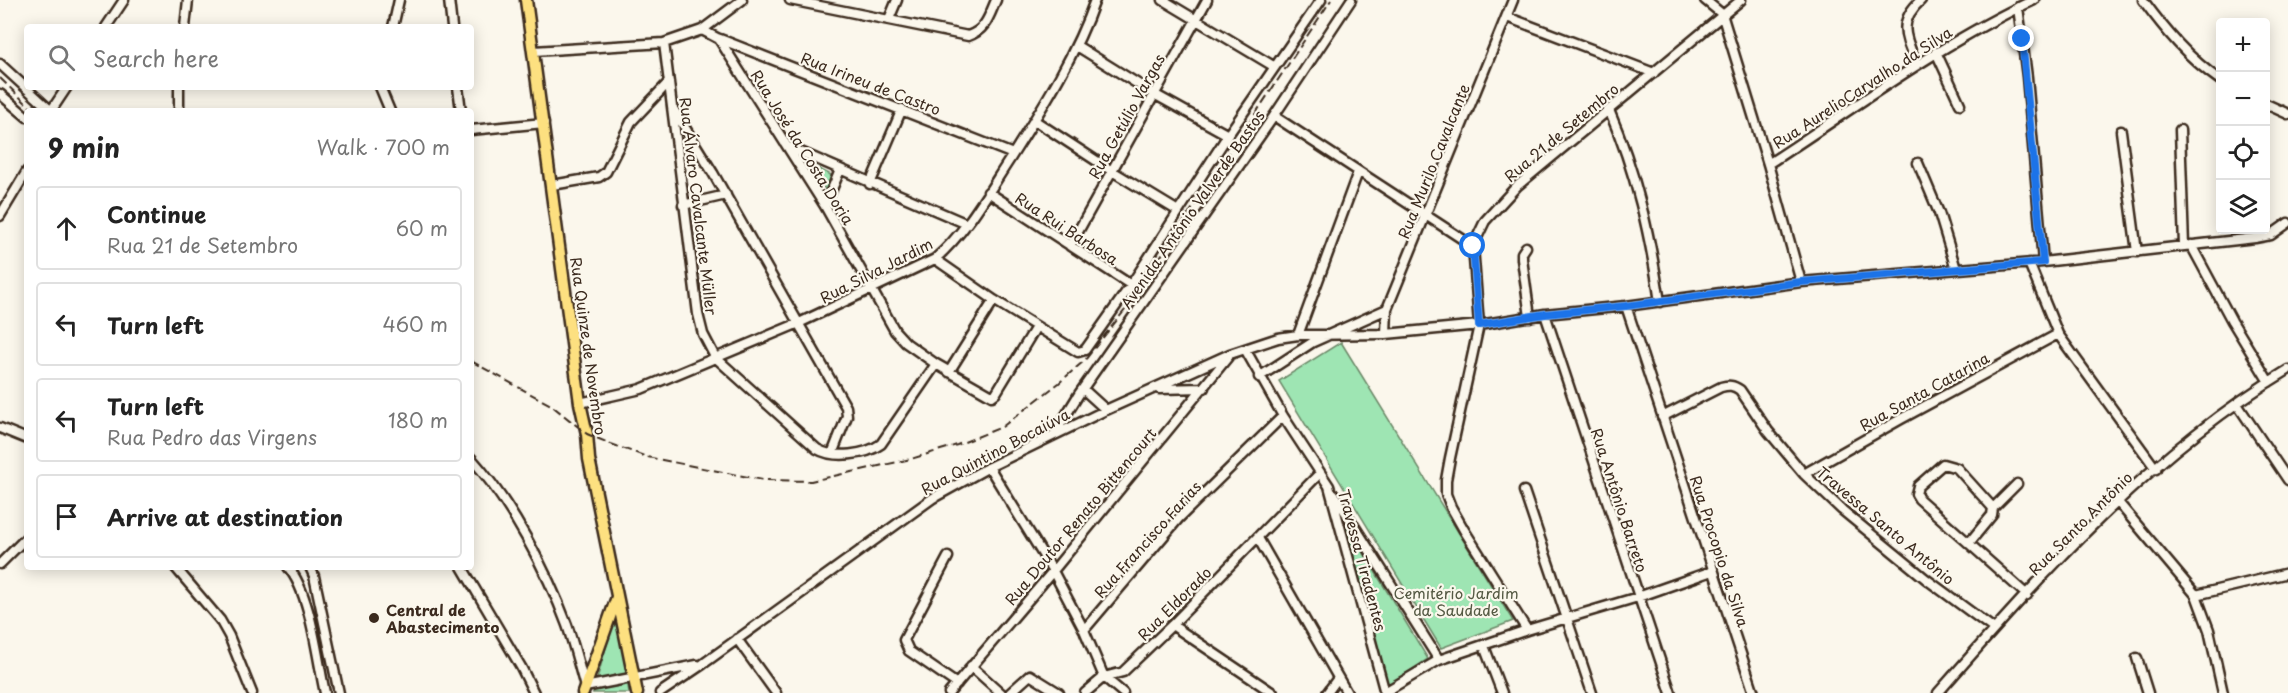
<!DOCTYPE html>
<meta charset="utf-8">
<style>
body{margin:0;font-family:"Playpen Sans",sans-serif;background:#f6f6f6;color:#222}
.controls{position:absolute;right:18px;top:18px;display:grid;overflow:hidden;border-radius:6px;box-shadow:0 3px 15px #0003}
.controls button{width:54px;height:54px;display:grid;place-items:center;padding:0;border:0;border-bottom:2px solid #e0e0e0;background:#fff;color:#222;font:30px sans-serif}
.stop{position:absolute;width:18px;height:18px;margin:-14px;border:4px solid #1a73e8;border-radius:50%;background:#fff}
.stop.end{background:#1a73e8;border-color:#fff;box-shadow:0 2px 6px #0008}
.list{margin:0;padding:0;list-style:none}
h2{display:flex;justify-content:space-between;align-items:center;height:78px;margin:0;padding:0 24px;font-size:26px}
h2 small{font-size:20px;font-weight:400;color:#767676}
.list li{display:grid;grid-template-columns:39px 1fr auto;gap:18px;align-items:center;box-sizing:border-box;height:84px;margin:0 12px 12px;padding:0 12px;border:2px solid #e0e0e0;border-radius:6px}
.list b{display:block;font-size:22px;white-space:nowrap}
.list p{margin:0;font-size:20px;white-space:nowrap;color:#767676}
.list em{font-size:20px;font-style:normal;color:#767676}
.icon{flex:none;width:33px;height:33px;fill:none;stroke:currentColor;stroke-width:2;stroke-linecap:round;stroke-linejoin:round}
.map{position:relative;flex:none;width:2288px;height:693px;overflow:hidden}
.search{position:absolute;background:#fff;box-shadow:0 3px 15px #0003;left:24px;top:24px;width:450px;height:66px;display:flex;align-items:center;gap:15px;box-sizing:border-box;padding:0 21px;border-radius:6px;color:#767676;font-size:22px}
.panel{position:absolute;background:#fff;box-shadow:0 3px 15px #0003;left:24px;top:108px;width:450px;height:462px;border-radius:6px}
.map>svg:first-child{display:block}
.green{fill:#9ee5b3;stroke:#6c8868;stroke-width:1.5}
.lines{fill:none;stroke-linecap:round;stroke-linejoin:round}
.minor-casing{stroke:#3b2a1e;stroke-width:13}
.major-casing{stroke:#3b2a1e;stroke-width:15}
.minor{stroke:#fbf7ec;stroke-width:8}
.major{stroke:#fde080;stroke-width:10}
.rail{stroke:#3b2a1e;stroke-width:2;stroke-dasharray:9 4.5;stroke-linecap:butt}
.route{stroke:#1a73e8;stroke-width:8}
.poi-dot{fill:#3b2a1e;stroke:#fbf7ec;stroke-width:2}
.labels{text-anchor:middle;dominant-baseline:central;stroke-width:4.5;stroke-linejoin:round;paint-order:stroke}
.street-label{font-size:15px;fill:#3b2a1e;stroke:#fbf7ec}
.park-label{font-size:15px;fill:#545943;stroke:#fbf7ec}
.poi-label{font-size:15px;font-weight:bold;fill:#3b2a1e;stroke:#fbf7ec;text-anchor:start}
</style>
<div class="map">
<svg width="2288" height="693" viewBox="0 0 2288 693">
<rect width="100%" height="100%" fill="#fbf7ec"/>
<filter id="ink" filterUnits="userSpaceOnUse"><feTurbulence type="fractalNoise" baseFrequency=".0167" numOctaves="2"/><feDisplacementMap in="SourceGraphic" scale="12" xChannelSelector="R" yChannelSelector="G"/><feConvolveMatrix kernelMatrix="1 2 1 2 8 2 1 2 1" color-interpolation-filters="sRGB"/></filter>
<g filter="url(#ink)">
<path class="green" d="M809,164L831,175L826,191Z
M1341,342L1513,621L1441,648L1279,381Z
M1342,517L1428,659L1387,686Z
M616,624L619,625L629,693H593L612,626Z"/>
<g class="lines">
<g class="minor-casing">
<path id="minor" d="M449,0L452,27
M790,0L968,36C986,30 989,16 996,0
M1163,0L1275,67
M1705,0L1722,14L1768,164L1801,282
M2143,0C2165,30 2189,59 2220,80
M2018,7L2027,77L2043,262
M1507,17L1654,73
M889,19L897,0
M106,27L124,0
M185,27L188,0
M393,27L399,0
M702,30L719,39L825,206L895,331L906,343L936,364L992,396L996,393L1036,327
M720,39L1013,154
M664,43L698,314L703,334L715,357L817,449C834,459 866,455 881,444L936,364
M1077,46L1154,94L1228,135
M534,51L664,43L702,30L742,0
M1936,52L1960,104
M0,64L49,109L53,108L67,87
M1917,65C1906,38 1896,23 1921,0
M380,87L390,111
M458,87L461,111
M0,94L27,117
M2266,104L2288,114
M674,110L713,173L846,407L847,416L832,454
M1609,110C1636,172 1650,235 1660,302
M179,111V87
M1274,116L1473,246
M1034,120L1112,171L1178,211
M471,130L544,123
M2180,130L2184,246
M2121,131L2137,252
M789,147L967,224
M1918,163L1939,213L1956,269
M1768,164C1856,107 1939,44 2034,0
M870,184L902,109
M552,185L599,177L606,172L631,122L669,82
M988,192L1131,285
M683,205L726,195
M825,206L840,170
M0,216L27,171
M2191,245L2232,321L2269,382
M1070,246L1207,0
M1526,247L1522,253V259L1530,317
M935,259L994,300L1078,352L1085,350L1131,285L1228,135L1321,0
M2029,263L2058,334L2156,469
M1626,306L1754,693
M1545,314L1671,693
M1386,334L1387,309L1513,0
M1298,335L1358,172
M1245,349L1283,416L1329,486L1385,693
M949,372L994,300
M1259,377L1313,342L1387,309
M1083,389L1106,410
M1159,389L1204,388
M580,403L641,389L799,323L935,259C967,231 987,194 1010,159C1042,108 1075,57 1095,0
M2237,404L2288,480
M1662,417L1721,387C1729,385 1733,385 1740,390L1768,431L1804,474L1842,510L1926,579L1994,629
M0,428L27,439
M1055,433L1079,394L1274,116L1351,0
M471,458C510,501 547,571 567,625C574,645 579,666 585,687L697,665
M989,467L1053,571L1084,630L1104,677L1123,693
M1804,474L1901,419L2058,334
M1524,491L1592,693
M1334,494L1439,660
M2117,501L2196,595L2209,630L2223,693
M1993,508L2017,484
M1258,538L1347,693
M1969,543L1992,515L1993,508L1957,468L1943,464L1918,486L1916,494L1919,499L2027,595
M948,557L904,640L909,651L957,684
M0,564L27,537
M175,567L220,620L229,636L252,693
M288,567C311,594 317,658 325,693
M310,567L314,576L339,693
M462,567L521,667L534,693
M2196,595L2288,573
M1172,625L1273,693
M1084,630L1179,518L1283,416
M1527,630L1464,530L1451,507L1446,494V480L1450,458L1479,325L1473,246L1485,221L1517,186L1741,0
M737,639L776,693
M1484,646L1502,693
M2137,658L2148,693
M971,666L1001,693
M1385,692L1439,660L1527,630L1638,597L1712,571
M660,693L703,664L933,498L989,467L1106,410L1230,354L1278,338L1298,335L1386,334L1479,325L1545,314L1626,306L1801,282L2043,262L2255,238L2271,235L2288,223
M949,693L1053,571L1228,357
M1010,693L1030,675L1059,693
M1085,693L1104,677L1123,672L1172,625L1320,473
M1327,693L1338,678
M1938,693C2042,574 2151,452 2288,370"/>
</g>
<g class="major-casing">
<path id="major" d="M526,0L580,403L587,434L589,459L637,693
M583,693L617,597"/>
</g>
<use href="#minor" class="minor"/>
<use href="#major" class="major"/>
<path class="rail" d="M0,78L34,111
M471,361L551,405L587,434L611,444L647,457L763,480L811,481L911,459L957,445L1002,427L1059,383L1085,360L1125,310L1331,0"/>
</g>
</g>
<g class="lines" filter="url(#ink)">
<path class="route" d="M1473,246L1479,325L1545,314L1626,306L1801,282L2043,262L2022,39"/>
</g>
<circle class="poi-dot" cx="374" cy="618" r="6"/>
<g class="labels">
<g class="street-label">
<text transform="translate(871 83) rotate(21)">Rua Irineu de Castro</text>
<text transform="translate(1862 87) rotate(-33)">Rua AurelioCarvalho da Silva</text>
<text transform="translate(1126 116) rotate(-61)">Rua Getúlio Vargas</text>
<text transform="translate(1561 132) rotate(-40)">Rua 21 de Setembro</text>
<text transform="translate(803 147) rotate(58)">Rua José da Costa Doria</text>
<text transform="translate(1433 161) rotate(-68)">Rua Murilo Cavalcante</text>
<text transform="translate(699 206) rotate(83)">Rua Álvaro Cavalcante Müller</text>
<text transform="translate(1192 209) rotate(-55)">Avenida Antônio Valverde Bastos</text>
<text transform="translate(1067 228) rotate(33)">Rua Rui Barbosa</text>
<text transform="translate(876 270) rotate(-27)">Rua Silva Jardim</text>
<text transform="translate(589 346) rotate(82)">Rua Quinze de Novembro</text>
<text transform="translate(1924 391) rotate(-29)">Rua Santa Catarina</text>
<text transform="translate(995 451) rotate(-28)">Rua Quintino Bocaiúva</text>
<text transform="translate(1620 500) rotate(72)">Rua Antônio Barreto</text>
<text transform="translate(1080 516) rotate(-50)">Rua Doutor Renato Bittencourt</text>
<text transform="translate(2080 523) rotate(-45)">Rua Santo Antônio</text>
<text transform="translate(1886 525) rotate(40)">Travessa Santo Antônio</text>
<text transform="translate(1147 539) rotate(-48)">Rua Francisco Farias</text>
<text transform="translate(1720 551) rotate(72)">Rua Procopio da Silva</text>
<text transform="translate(1363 560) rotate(75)">Travessa Tiradentes</text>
<text transform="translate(1174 603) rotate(-45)">Rua Eldorado</text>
</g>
<g class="park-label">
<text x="1456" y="592">Cemitério Jardim<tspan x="1456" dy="17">da Saudade</tspan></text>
</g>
<g class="poi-label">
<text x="386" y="609">Central de<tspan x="386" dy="17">Abastecimento</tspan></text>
</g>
</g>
</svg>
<div class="controls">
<button>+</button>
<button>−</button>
<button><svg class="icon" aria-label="locate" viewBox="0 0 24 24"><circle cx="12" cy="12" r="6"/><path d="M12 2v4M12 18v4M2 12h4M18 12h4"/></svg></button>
<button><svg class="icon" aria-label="layers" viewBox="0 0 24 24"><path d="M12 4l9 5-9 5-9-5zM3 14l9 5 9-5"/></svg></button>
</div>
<div class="stop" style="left:1473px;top:246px"></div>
<div class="stop end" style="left:2022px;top:39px"></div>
<div class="search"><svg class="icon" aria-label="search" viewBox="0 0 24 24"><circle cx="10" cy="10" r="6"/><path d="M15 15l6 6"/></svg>Search here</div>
<section class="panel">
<h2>9 min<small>Walk · 700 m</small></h2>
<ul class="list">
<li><svg class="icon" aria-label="ahead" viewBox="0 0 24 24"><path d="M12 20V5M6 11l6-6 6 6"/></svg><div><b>Continue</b><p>Rua 21 de Setembro</p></div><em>60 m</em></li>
<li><svg class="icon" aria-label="left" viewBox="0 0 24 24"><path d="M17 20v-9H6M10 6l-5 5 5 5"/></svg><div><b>Turn left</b></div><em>460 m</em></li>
<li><svg class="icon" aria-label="left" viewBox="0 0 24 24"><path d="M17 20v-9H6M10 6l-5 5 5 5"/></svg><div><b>Turn left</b><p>Rua Pedro das Virgens</p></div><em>180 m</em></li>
<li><svg class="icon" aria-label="arrive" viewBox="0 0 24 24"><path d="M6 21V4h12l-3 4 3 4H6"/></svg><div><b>Arrive at destination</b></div></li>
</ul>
</section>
</div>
